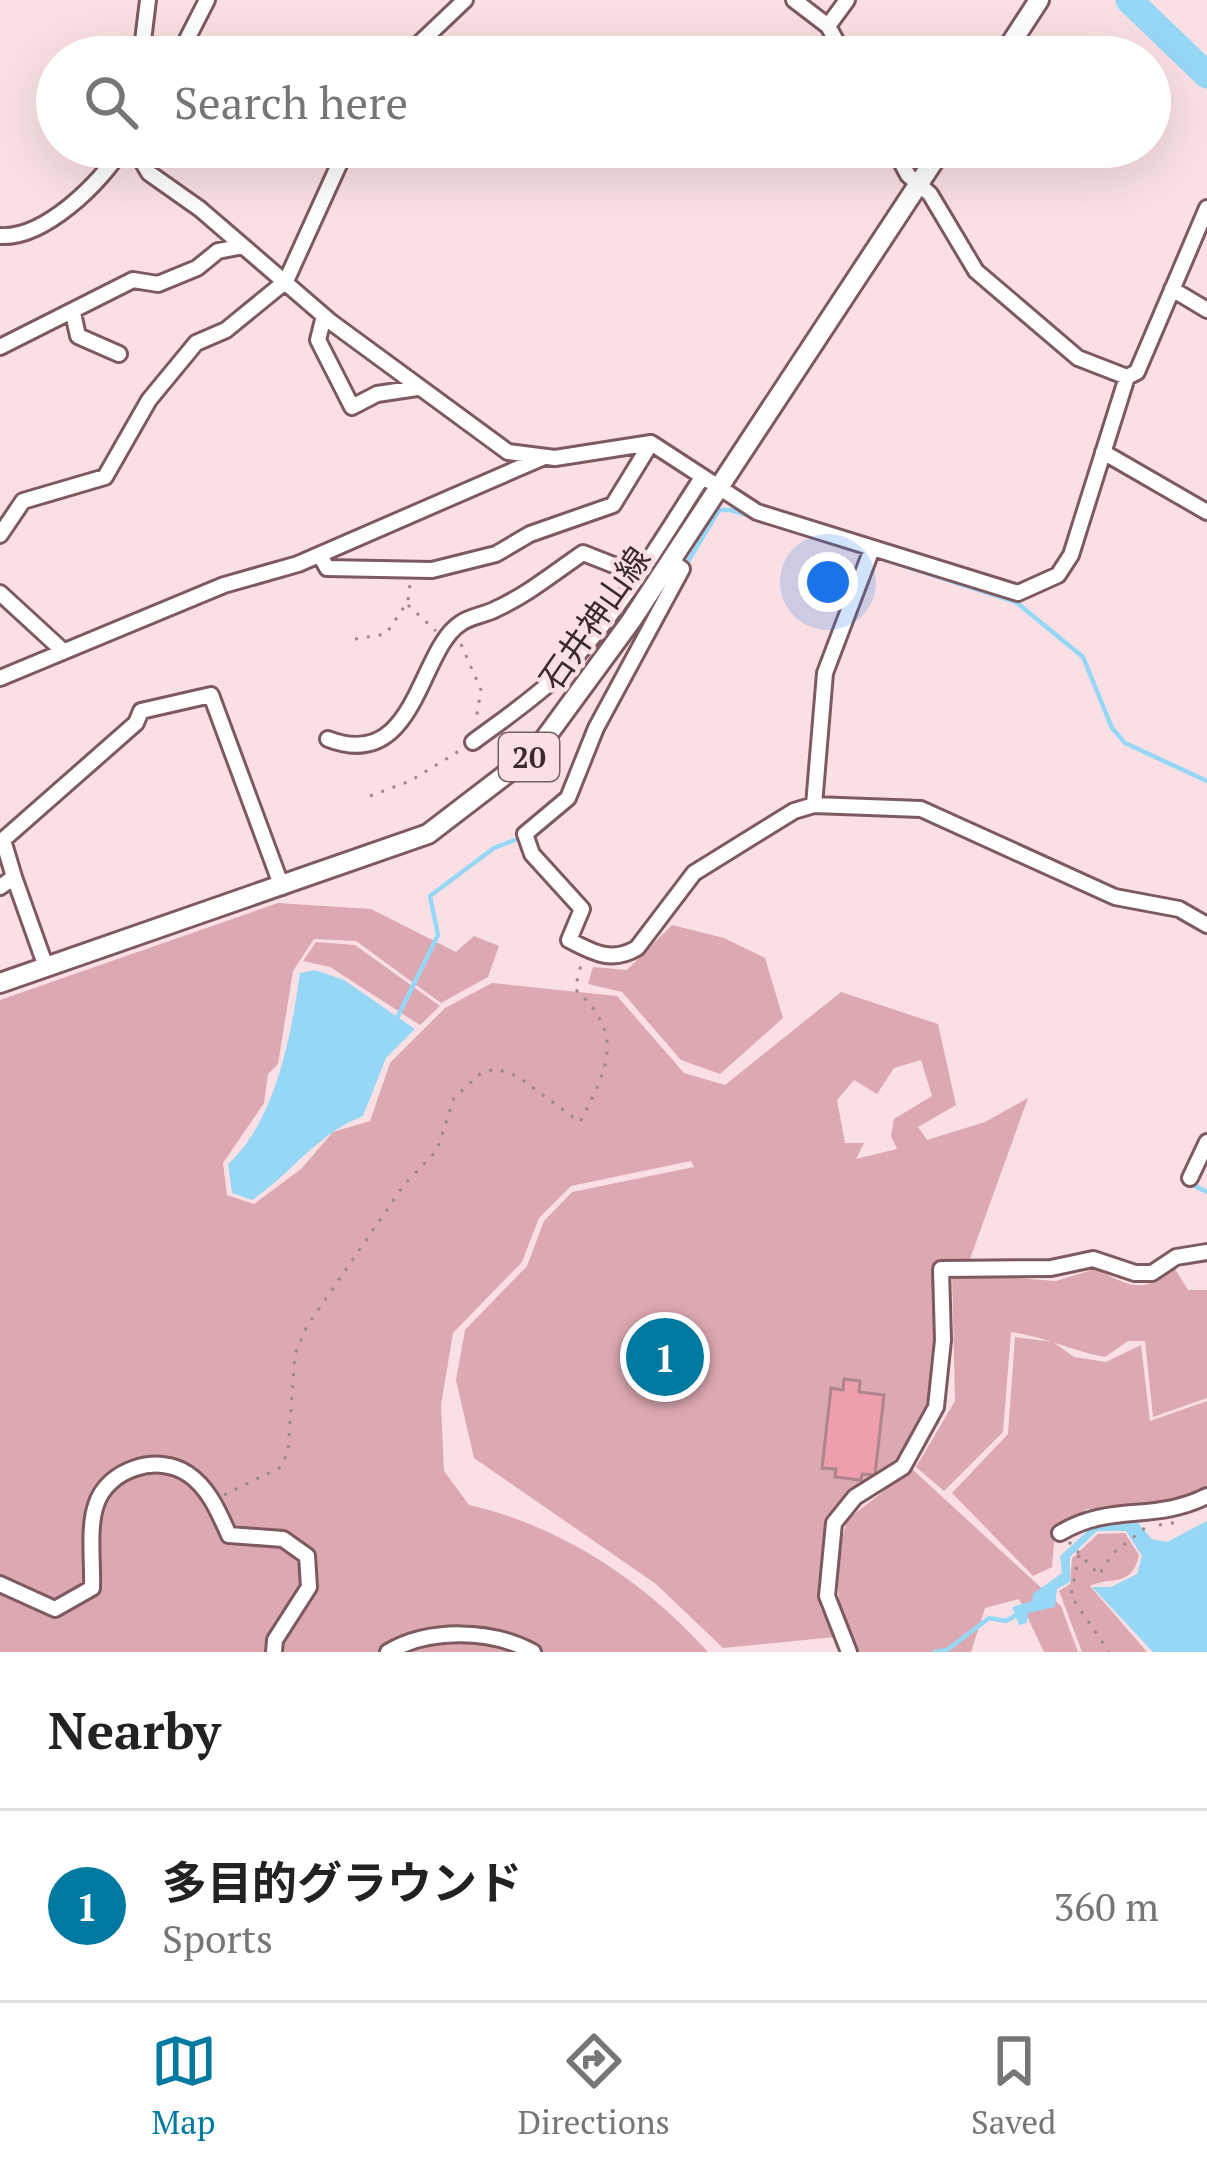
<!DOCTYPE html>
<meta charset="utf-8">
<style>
body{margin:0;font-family:"PT Serif","Noto Sans JP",serif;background:#f6f6f6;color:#222}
.you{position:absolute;left:828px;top:582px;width:42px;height:42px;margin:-30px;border:9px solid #fff;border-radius:50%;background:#1a73e8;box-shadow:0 0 0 18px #1a73e833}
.badge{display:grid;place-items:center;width:78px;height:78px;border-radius:50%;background:#0079a1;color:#fff;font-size:39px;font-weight:700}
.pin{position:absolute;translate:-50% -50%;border:6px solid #fff;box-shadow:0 3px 12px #0006}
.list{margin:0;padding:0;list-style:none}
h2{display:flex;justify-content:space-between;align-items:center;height:156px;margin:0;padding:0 48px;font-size:51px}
h2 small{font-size:39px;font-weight:400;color:#767676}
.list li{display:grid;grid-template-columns:78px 1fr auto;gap:36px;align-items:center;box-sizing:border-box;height:192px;padding:0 48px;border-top:3px solid #e0e0e0}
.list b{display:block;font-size:45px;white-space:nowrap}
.list p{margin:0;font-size:39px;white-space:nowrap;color:#767676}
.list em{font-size:39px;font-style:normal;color:#767676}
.icon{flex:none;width:66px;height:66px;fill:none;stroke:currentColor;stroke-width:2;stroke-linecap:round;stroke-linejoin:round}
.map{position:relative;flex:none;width:1207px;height:1652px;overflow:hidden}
.search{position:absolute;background:#fff;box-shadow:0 12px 48px #0002;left:36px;right:36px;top:36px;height:132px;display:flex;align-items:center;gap:30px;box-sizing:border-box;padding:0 42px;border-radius:66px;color:#767676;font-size:45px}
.sheet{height:348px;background:#fff}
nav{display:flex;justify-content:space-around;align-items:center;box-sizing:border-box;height:168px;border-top:3px solid #e0e0e0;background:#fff;font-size:33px;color:#767676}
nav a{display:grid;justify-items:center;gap:6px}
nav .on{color:#0079a1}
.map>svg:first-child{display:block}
.green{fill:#dca8b1;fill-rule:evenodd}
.water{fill:#97d7f6}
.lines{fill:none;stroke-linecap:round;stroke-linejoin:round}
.stream{stroke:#97d7f6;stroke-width:4.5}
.river{stroke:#97d7f6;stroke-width:27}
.building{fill:#ef9eae;stroke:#ad868d;stroke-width:3}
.minor-casing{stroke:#7d5960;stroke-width:20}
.major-casing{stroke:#7d5960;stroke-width:24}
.path{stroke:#9d888c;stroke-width:3;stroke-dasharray:3 9;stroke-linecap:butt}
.minor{stroke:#fff;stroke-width:14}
.major{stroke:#fff;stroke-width:18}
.labels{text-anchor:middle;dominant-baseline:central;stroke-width:9;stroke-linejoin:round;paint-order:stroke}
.shield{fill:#fae0e4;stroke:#746164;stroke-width:3}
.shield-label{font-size:30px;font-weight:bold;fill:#3a2a2d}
.street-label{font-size:33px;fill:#3a2a2d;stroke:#fae0e4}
</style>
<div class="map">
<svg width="1207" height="1652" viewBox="0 0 1207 1652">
<rect width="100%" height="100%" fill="#fae0e4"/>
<path class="green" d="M278,903L371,909L456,952L474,936L499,946L488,977L441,1003L356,941L314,939L293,971L278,1064L268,1074L264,1103L223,1163L227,1195L254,1204L301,1169L333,1132L370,1121L390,1063L445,1008L492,983L617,996L684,1073L725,1085L841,992L938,1024L956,1105L918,1127L927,1140L985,1122L1028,1098L970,1259L943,1260L933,1269L937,1316L929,1408L898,1464L844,1496L824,1531L820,1607L835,1637L723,1648L656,1584L474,1458L456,1380L465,1330L527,1266L544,1221L572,1192L694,1167L691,1161L571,1186L539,1218L522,1262L453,1333L441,1405L444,1471L469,1505C562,1526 645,1582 708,1652H0V1000ZM921,1060L932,1096L894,1119L891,1136L897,1149L856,1159L864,1143H845L837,1100L854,1080L877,1094L894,1068Z
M672,925L724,938L765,958L783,1018L720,1074L681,1060L622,992L588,984L593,967L627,970Z
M316,942L355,945L440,1006L420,1025L330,967L303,961Z
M1095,1269C1131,1286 1141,1295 1175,1269L1188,1290H1207V1398L1153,1417L1145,1341H1128L1105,1357C1072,1351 1045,1337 1011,1332L1003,1432L944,1491L916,1467L955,1401L952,1273L1056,1281Z
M1015,1337L1053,1342L1074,1357L1106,1362L1141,1345L1150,1421L1207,1401V1488L1170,1506L1086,1509L1055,1533L1052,1567L1033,1576L952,1493L1008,1434Z
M912,1469L1061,1606L1078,1652H1044L1019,1599L985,1608L971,1652H859C833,1614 832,1562 848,1519Z
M1125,1533L1139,1555C1132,1588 1111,1576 1090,1586L1147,1652H1082L1059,1591L1070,1584L1072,1558L1098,1534Z"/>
<path class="water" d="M315,970L344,980L415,1029L386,1058L363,1116C318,1133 292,1173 252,1200L232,1193L228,1164C276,1120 291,1036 300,973Z
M1207,1521V1652H1153L1092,1587H1111L1137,1574L1142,1556L1126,1531H1097L1070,1557V1582L1057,1589L1055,1607L1028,1613L1027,1623L1019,1625L1012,1607L1032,1601L1033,1594L1062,1573L1060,1556L1094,1525L1138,1523L1152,1539L1167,1542Z"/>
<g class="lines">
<path class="stream" d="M687,563L719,510H731L1016,602L1083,657L1112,728L1125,743L1207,781
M572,802L608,720
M546,827L564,810
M396,1020L438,935L430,896L494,848L515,840
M1195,1186L1207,1192
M935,1652L947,1650L989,1618L1006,1621L1018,1614"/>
<path class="river" d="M1129,0L1207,75"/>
</g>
<path class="building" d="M844,1379L860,1381L859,1392L884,1395L875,1475L862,1474L861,1480L835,1477L836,1469L822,1468L831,1388L843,1390Z"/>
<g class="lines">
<g class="minor-casing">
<path id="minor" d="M794,0L828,26L845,57
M828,26L847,0
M141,57L148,0
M178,57L207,0
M405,57L465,0
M141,147L139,156L149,173L200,209L331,322L508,452L555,458L651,443L757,512L1018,593L1058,575L1071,555L1127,377L1137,372L1207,208
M893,147L908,175L930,194L976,271L1078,358L1127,377
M0,236C44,239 101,183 123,147
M1172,289L1207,310
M73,313L78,336L119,354
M324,316L318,340L352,407L377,394L417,388
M0,347L133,280L158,284L197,268L218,251L243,246
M1103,452L1207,512
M0,535L23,501L105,477L149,400L196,343L226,330L286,281L347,147
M320,555L327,568L432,570L496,554L530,534L613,505L651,443
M671,561L682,569L596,728L568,798L525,834L532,854L582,909L569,940C594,953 612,963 637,948L694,873L794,811L814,805L921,809L1115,897L1179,909L1207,925
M0,593L61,649
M0,678L224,585L298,564L544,457
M328,739C417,773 418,650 461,623C471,616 485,615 496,609C527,595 555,572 583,553L639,575
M473,742C500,722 529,702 553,680C613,623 657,547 701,479
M814,805L825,673L872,549
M14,877L3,840L136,723L141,711L211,695L282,887
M0,887L14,877L46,967
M1190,1178L1207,1142
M1060,1533C1112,1502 1153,1523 1207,1496
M0,1584L55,1609L92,1588C93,1563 88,1528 96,1505C107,1469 158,1453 188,1474C209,1488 219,1513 229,1535L283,1539L307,1556L309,1587L275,1640L274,1652
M388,1652C429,1628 491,1629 533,1652
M849,1652L827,1596L834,1523L855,1497L903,1467L936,1407L943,1340L941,1269L1051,1268L1093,1259L1135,1273H1152L1176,1257L1207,1252"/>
</g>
<g class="major-casing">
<path id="major" d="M1002,57L1039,0
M0,983L428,834L535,752L631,621L943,147"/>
</g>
<path class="path" d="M408,605L436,631
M355,639L386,634L408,601L410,584
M461,644L481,690L476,720
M370,796L410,781L464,748
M224,1495L281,1467L288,1451L295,1354L307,1326L404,1185L437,1150L454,1098L481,1073L496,1069L517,1076L580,1122C609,1066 625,1034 575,989L581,965
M1159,1525L1179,1522
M1069,1542L1099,1575L1112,1554L1145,1528
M1079,1555L1071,1596L1109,1652"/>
<use href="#minor" class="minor"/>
<use href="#major" class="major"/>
</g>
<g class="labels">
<rect class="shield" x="499" y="733" width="60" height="48" rx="9"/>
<g class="shield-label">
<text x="529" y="757">20</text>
</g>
<g class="street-label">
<text transform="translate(594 618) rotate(-55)">石井神山線</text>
</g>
</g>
</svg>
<div class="you"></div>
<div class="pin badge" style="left:665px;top:1357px">1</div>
<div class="search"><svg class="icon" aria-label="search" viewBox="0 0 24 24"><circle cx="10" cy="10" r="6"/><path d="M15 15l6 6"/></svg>Search here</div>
</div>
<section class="sheet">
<h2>Nearby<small></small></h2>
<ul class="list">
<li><span class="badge">1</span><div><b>多目的グラウンド</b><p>Sports</p></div><em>360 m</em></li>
</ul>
</section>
<nav>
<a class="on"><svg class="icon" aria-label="map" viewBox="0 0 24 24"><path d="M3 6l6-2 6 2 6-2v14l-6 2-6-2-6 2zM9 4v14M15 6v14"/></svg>Map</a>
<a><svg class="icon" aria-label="directions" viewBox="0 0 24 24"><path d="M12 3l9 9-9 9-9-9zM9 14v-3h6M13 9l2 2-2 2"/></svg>Directions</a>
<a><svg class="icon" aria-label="saved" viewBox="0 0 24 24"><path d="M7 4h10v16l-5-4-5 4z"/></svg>Saved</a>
</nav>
